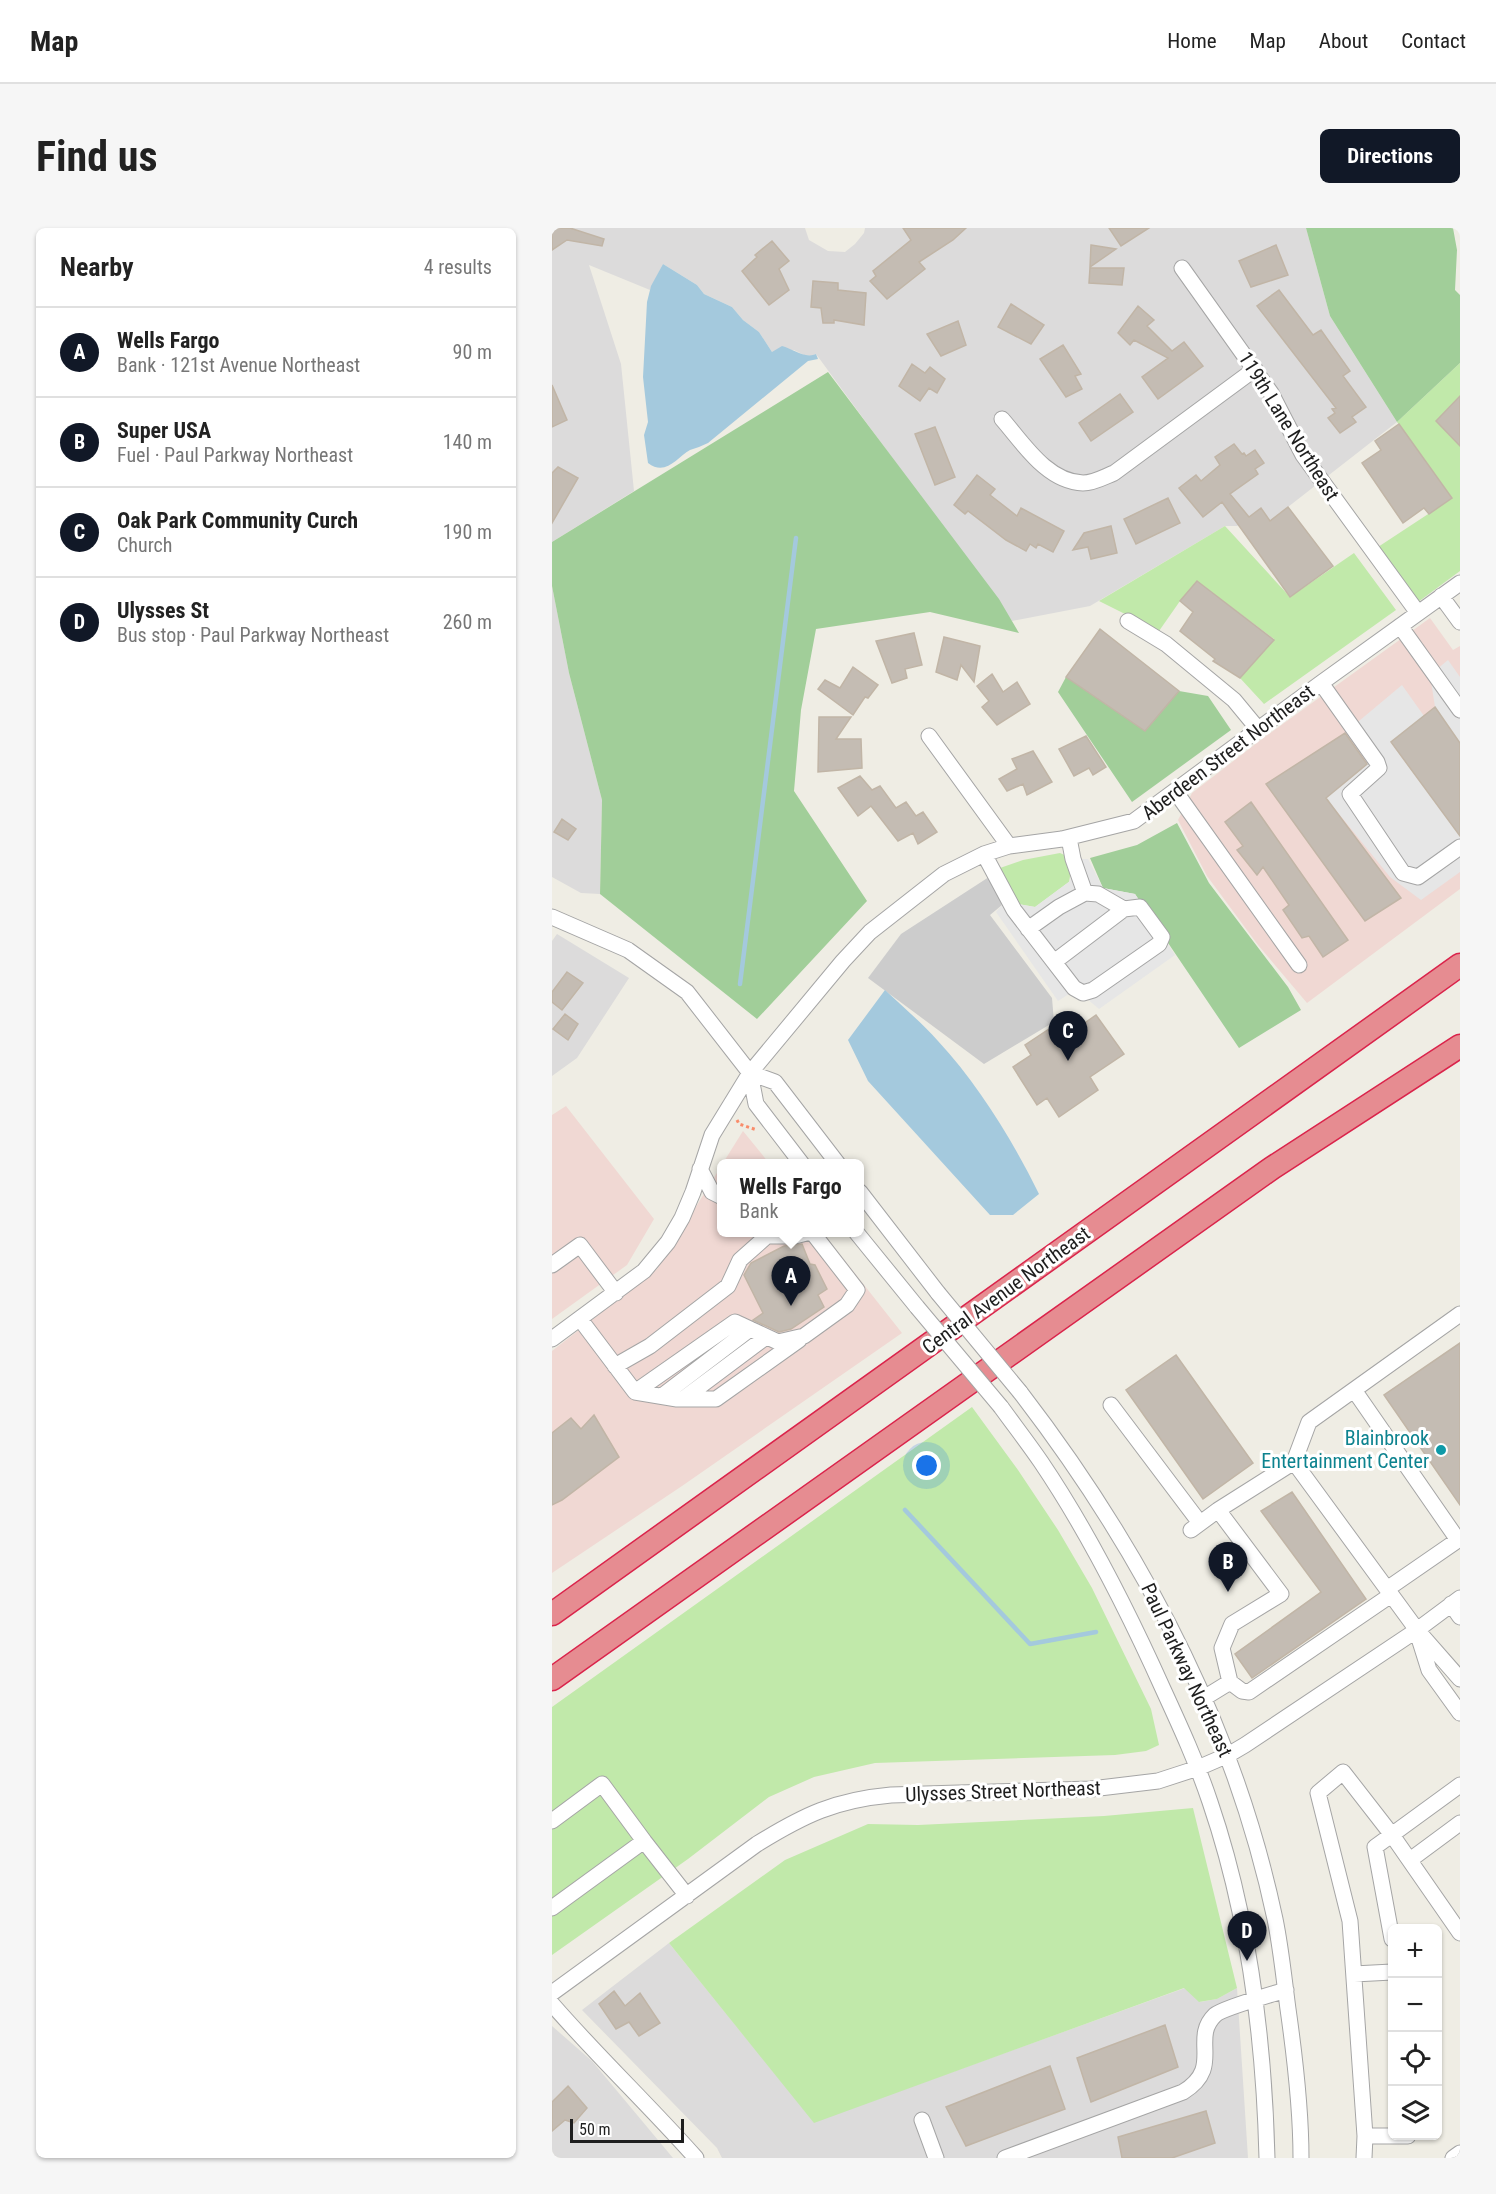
<!DOCTYPE html>
<meta charset="utf-8">
<style>
body{margin:0;font-family:"Roboto Condensed",sans-serif;background:#f6f6f6;color:#222}
.controls{position:absolute;right:18px;bottom:18px;display:grid;overflow:hidden;border-radius:9px;box-shadow:0 2px 4px #0004}
.controls button{width:54px;height:54px;display:grid;place-items:center;padding:0;border:0;border-bottom:2px solid #e0e0e0;background:#fff;color:#222;font:30px sans-serif}
.scale{position:absolute;left:18px;bottom:15px;width:114px;box-sizing:border-box;padding-left:6px;border:3px solid #1e1e1e;border-top:0;font-size:16px;line-height:21px;white-space:nowrap;color:#1e1e1e;-webkit-text-stroke:4px #fff;paint-order:stroke}
.you{position:absolute;left:375px;top:1238px;width:21px;height:21px;margin:-15px;border:4px solid #fff;border-radius:50%;background:#1a73e8;box-shadow:0 0 0 9px #1a73e833}
.badge{display:grid;place-items:center;width:39px;height:39px;border-radius:50%;background:#111827;color:#fff;font-size:20px;font-weight:700}
.pin{position:absolute;translate:-50% -50px;filter:drop-shadow(0 2px 3px #0008)}
.pin::after{content:'';position:absolute;top:32px;width:21px;height:18px;background:inherit;clip-path:polygon(0 0,100% 0,50% 100%)}
.popup{position:absolute;left:165px;top:931px;width:147px;height:78px;box-sizing:border-box;display:grid;place-content:center;border-radius:9px;background:#fff;filter:drop-shadow(0 2px 4px #0005);font-size:20px;white-space:nowrap;color:#767676}
.popup b{font-size:22px;color:#222}
.popup::after{content:'';position:absolute;left:50%;top:100%;margin-left:-12px;border:12px solid transparent;border-top-color:#fff}
.list{margin:0;padding:0;list-style:none}
h2{display:flex;justify-content:space-between;align-items:center;height:78px;margin:0;padding:0 24px;font-size:26px}
h2 small{font-size:20px;font-weight:400;color:#767676}
.list li{display:grid;grid-template-columns:39px 1fr auto;gap:18px;align-items:center;box-sizing:border-box;height:90px;padding:0 24px;border-top:2px solid #e0e0e0}
.list b{display:block;font-size:22px;white-space:nowrap}
.list p{margin:0;font-size:20px;white-space:nowrap;color:#767676}
.list em{font-size:20px;font-style:normal;color:#767676}
.icon{flex:none;width:33px;height:33px;fill:none;stroke:currentColor;stroke-width:2;stroke-linecap:round;stroke-linejoin:round}
.map{position:relative;flex:none;width:908px;height:1930px;overflow:hidden;border-radius:9px}
header{display:flex;align-items:center;gap:36px;box-sizing:border-box;height:84px;padding:0 30px;background:#fff;border-bottom:2px solid #e0e0e0}
header strong{font-size:28px}
nav{display:flex;gap:33px;margin-inline-start:auto;font-size:21px}
.intro{display:flex;align-items:center;justify-content:space-between;box-sizing:border-box;height:144px;padding:0 36px}
h1{margin:0;font-size:42px}
.button{padding:15px 27px;border-radius:9px;background:#111827;color:#fff;font-size:21px;font-weight:700}
main{display:flex;gap:36px;padding:0 36px}
aside{flex:1;background:#fff;border-radius:9px;box-shadow:0 2px 4px #0004}
.map>svg:first-child{display:block}
.residential{fill:#dcdbdb}
.commercial{fill:#f0d8d3}
.religious{fill:#ccc}
.grass{fill:#c1e9aa}
.forest{fill:#a1ce99}
.parking{fill:#e6e6e6}
.water{fill:#a4c9dd}
.lines{fill:none;stroke-linecap:round;stroke-linejoin:round}
.stream{stroke:#a4c9dd;stroke-width:4.5}
.building{fill:#c4bcb3;stroke:#c1b5a6;stroke-width:1.5}
.minor-casing{stroke:#a5a5a5;stroke-width:17}
.highway-casing{stroke:#da244b;stroke-width:25}
.path{stroke:#f98c6b;stroke-width:3;stroke-dasharray:3 3;stroke-linecap:butt}
.minor{stroke:#fff;stroke-width:15}
.highway{stroke:#e68c91;stroke-width:22}
.minor-bridge-casing{stroke:#a5a5a5;stroke-width:17;stroke-linecap:butt}
.minor-bridge{stroke:#fff;stroke-width:15}
.culture-dot{fill:#0f9aa8;stroke:#fff;stroke-width:2}
.labels{text-anchor:middle;dominant-baseline:central;stroke-width:6;stroke-linejoin:round;paint-order:stroke}
.street-label{font-size:20px;fill:#1e1e1e;stroke:#fff}
.culture-label{font-size:20px;fill:#0d838f;stroke:#fff;text-anchor:end}
</style>
<header>
<strong>Map</strong>
<nav><a>Home</a><a>Map</a><a>About</a><a>Contact</a></nav>
</header>
<div class="intro"><h1>Find us</h1><a class="button">Directions</a></div>
<main>
<aside>
<h2>Nearby<small>4 results</small></h2>
<ul class="list">
<li><span class="badge">A</span><div><b>Wells Fargo</b><p>Bank · 121st Avenue Northeast</p></div><em>90 m</em></li>
<li><span class="badge">B</span><div><b>Super USA</b><p>Fuel · Paul Parkway Northeast</p></div><em>140 m</em></li>
<li><span class="badge">C</span><div><b>Oak Park Community Curch</b><p>Church</p></div><em>190 m</em></li>
<li><span class="badge">D</span><div><b>Ulysses St</b><p>Bus stop · Paul Parkway Northeast</p></div><em>260 m</em></li>
</ul>
</aside>
<div class="map">
<svg width="908" height="1930" viewBox="0 0 908 1930">
<rect width="100%" height="100%" fill="#efede4"/>
<path class="residential" d="M0,0H253L257,12L276,23L293,24L303,16L312,5L313,0H754L778,88L845,194L718,293L709,281L685,298H673L538,378L460,393L264,126L258,128L252,127L242,122L220,124L207,104L191,92L180,79L152,66L145,57L111,36L98,62L37,37L69,136L82,263L0,314Z
M0,358L17,445L50,572L48,666L29,665L0,649Z
M5,706L77,750L25,830L0,848V713Z
M117,1715L262,1894L633,1760L648,1774L665,1771L685,1760L696,1930H170L165,1920L30,1782Z
M0,1798L40,1833L121,1930H0Z"/>
<path class="commercial" d="M878,390L901,422L908,418V661L755,775L706,717L655,648L626,592L640,565L710,511Z
M14,878L102,991L75,1037L0,1091V887Z
M191,903L217,935H171Z
M170,937V1004L271,1005L350,1105L130,1258L0,1345V1123L105,1041Z"/>
<path class="religious" d="M440,647L450,677L438,687L500,770L502,794L432,836L316,750L349,706Z"/>
<path class="grass" d="M908,135V168L884,193L908,218V343L866,374L826,319L899,271L845,194Z
M673,298L738,369L802,325L844,382L712,476L688,450L722,411L646,354L628,373L607,403L547,373Z
M508,625L521,631L517,654L483,679L466,676L448,640L471,632Z
M420,1179L466,1242L506,1302L540,1360L599,1481L607,1517L594,1523L563,1527L323,1535L262,1549L217,1569L136,1631L0,1727V1479Z
M641,1580L685,1760L665,1771L647,1774L632,1760L262,1895L117,1715L233,1632L316,1596L366,1597L552,1588Z"/>
<path class="forest" d="M754,0H901L905,22L903,62L908,67V135L845,194L778,88Z
M276,144L447,371L467,405L378,384L264,401L249,482L242,563L315,673L205,791L48,666L50,572L17,445L0,358V314Z
M514,449L593,503L627,463L656,468L679,502L580,574L506,464Z
M625,595L657,655L736,759L749,782L687,820L583,666L551,660L538,630L585,617Z"/>
<path class="parking" d="M896,432L908,449V515L883,479L878,447Z
M850,457L872,488L839,515L903,601L908,599V644L869,672L838,649L774,570L817,534L795,503Z
M521,631H536L551,660L583,666L623,727L547,781L527,764L517,766L506,773L444,684L450,677L440,647L466,676L483,679L518,653Z"/>
<path class="water" d="M111,36L145,57L152,66L180,79L191,92L207,104L220,124L230,118C241,121 253,131 264,126L266,131L256,133L156,215C150,218 144,220 138,222C125,229 114,249 96,235L92,207L96,194L91,149L95,74L99,58Z
M333,762C351,779 370,795 386,813C426,856 461,913 487,966L461,987H438L316,853L296,812Z"/>
<g class="lines">
<path class="stream" d="M188,756L244,310
M353,1282L478,1416L544,1404"/>
</g>
<path class="building" d="M0,0H18L52,11L50,18L15,12L0,22Z
M351,0H414L401,12L367,34L373,41L335,71L318,53L324,48L321,43L359,12Z
M557,0H597L569,18Z
M220,13L237,33L227,41L237,62L217,77L190,43L205,29L203,27Z
M539,17L564,21L538,39Z
M724,17L736,47L699,59L687,33Z
M538,40H572L570,57L537,55Z
M261,53L286,55V62L314,65L312,97L282,92V95H271L269,80L259,79Z
M727,62L761,107L769,102L798,143L791,148L814,179L800,189L804,194L788,205L776,190L783,185L780,181L784,180L705,78Z
M459,76L492,97L479,116L446,99Z
M586,78L602,92L595,98L620,123L632,114L651,138L606,171L590,149L616,130L582,112L578,117L566,105Z
M406,93L414,117L389,128L375,106Z
M511,117L529,146L523,148L530,161L514,169L488,131Z
M360,136L373,145L378,139L393,151L385,165L377,160L368,173L347,158Z
M0,157L15,192L0,199Z
M568,166L581,184L539,213L527,195Z
M908,168V218L884,193Z
M847,196L900,270L877,286L872,280L851,295L810,235L829,222L823,213Z
M383,199L403,249L383,257L363,206Z
M682,216L690,226L692,225L694,228L703,222L712,235L703,241L706,246L678,266L697,289L709,280L718,293L736,279L781,338L738,369L670,274L651,289L627,260L644,247L649,253L668,237L663,229Z
M6,239L26,250L0,295V245Z
M425,247L443,261L438,267L465,288L469,280L512,303L501,324L486,316L484,320L478,316L474,323L454,312L416,283L413,286L402,277Z
M616,270L628,295L584,316L572,291Z
M559,298L565,325L539,331L536,319L521,322L532,305Z
M645,353L722,412L688,450L661,433L663,431L628,403L641,384L628,373Z
M548,401L627,463L593,503L514,449Z
M362,405L370,437L353,441L355,450L340,455L324,413Z
M392,409L428,418L422,454L409,437L405,452L384,444Z
M301,439L326,457L316,470L313,469L301,487L266,461L273,452L288,460Z
M440,446L451,464L465,454L478,476L445,497L430,479L437,473L425,458Z
M883,479L908,515V608L839,514Z
M267,489H299L284,511H309L310,540L266,544Z
M793,505L815,536L774,570L849,670L813,693L714,556Z
M534,508L554,539L541,547L537,540L522,548L507,521Z
M481,523L500,554L475,567L471,556L455,563L447,551L465,541L460,531Z
M308,548L320,562L328,558L344,580L354,574L364,588L371,584L385,604L366,616L361,605L346,613L319,578L306,588L286,560Z
M699,574L796,712L771,729L757,708L750,710L731,682L737,677L711,639L705,647L685,622L691,618L673,594Z
M10,591L24,601L16,612L2,604Z
M15,744L31,755L10,782L0,774V764Z
M13,786L26,796L16,812L1,801Z
M509,786L527,799L544,787L572,826L538,849L546,862L507,889L495,870L485,877L461,839L479,827L473,817L506,795Z
M250,1016L258,1036L263,1037L275,1061L266,1067L272,1079L239,1101L227,1104L201,1092L211,1085L192,1047L199,1035L232,1018Z
M908,1115V1277L832,1167Z
M624,1127L701,1235L651,1271L574,1162Z
M42,1187L67,1229L10,1272L0,1277V1205L19,1190L29,1201Z
M740,1264L814,1371L700,1450L683,1426L769,1364L709,1283Z
M62,1763L73,1778L88,1765L108,1795L87,1808L77,1794L64,1801L47,1776Z
M613,1797L626,1839L539,1874L525,1830Z
M498,1838L513,1881L414,1918L394,1879Z
M16,1858L35,1880L22,1895L13,1892L0,1903V1874Z
M654,1883L663,1915L620,1930H570L566,1909Z"/>
<g class="lines">
<g class="minor-casing">
<path id="minor" d="M630,40L719,165L751,227L866,385
M450,191C471,215 495,254 531,255C542,255 552,249 562,245L703,141
M889,368L908,394
M576,393L614,416L682,472L706,501
M848,398L908,482
M769,455L825,534L827,540L798,566L851,645L866,649L908,619
M377,508L457,618
M623,563L747,737
M432,626L462,682L522,760L531,765L541,762L607,716L610,709L588,679L572,681L546,666L533,665L521,631L517,610
M0,689L76,722L135,764L198,845L204,876L250,936
M476,701L507,679L533,665
M502,734L572,681
M198,845L223,854L286,936
M148,941L160,964L170,969
M308,964L386,1065
M212,1004L215,1008H243L258,1004
M304,1004L365,1079
M0,1037L28,1017L64,1065
M28,1091L83,1164L125,1171H164L247,1112
M0,1111L92,1043L116,1014L130,990L141,964L160,907L198,845L291,733L318,704L392,646L432,626L457,618L510,611L582,593L769,455L908,355
M63,1138L98,1118L176,1058L188,1032L215,1008
M802,1162L906,1312L835,1361
M83,1164L183,1094L226,1114L252,1108L295,1077L305,1062L260,1004
M468,1164C588,1320 682,1497 723,1691C729,1720 732,1751 736,1781C743,1830 749,1880 749,1930
M110,1168L198,1101
M131,1171L214,1109
M559,1177L648,1295
M449,1179C462,1197 476,1215 489,1234C537,1305 576,1383 611,1461C628,1498 645,1535 658,1574C697,1688 712,1810 715,1930
M742,1234L757,1194L908,1086
M639,1302L666,1282L742,1234L865,1402L908,1451
M899,1376L908,1389
M866,1407L877,1442L908,1485
M678,1454L690,1463L697,1464L839,1367
M652,1470L678,1454L670,1420L680,1396L729,1366L666,1282
M0,1593L50,1556L92,1613
M858,1632L908,1595
M0,1680L92,1613L135,1668
M840,1711L823,1619L908,1557
M802,1746L840,1744
M0,1765L205,1616C252,1587 283,1572 339,1567L539,1561L606,1553L646,1540L676,1527L693,1517L865,1402L908,1370
M0,1776C46,1829 97,1877 144,1930
M370,1892L384,1930
M813,1908H856
M453,1930L631,1864C672,1839 638,1811 663,1787C671,1780 721,1766 734,1762
M812,1930L813,1908L798,1693L766,1565L791,1544L840,1607L908,1705
M901,1930L908,1925"/>
</g>
<g class="highway-casing">
<path id="highway" d="M0,1386L908,737
M0,1451L720,940L908,818"/>
</g>
<path class="path" d="M185,892L187,896L205,902"/>
<use href="#minor" class="minor"/>
<use href="#highway" class="highway"/>
<g class="minor-bridge-casing">
<path id="minor-bridge" d="M386,1065L468,1164
M365,1079L449,1179"/>
</g>
<use href="#minor-bridge" class="minor-bridge"/>
</g>
<circle class="culture-dot" cx="889" cy="1222" r="6"/>
<g class="labels">
<g class="street-label">
<text transform="translate(737 198) rotate(58)">119th Lane Northeast</text>
<text transform="translate(676 524) rotate(-37)">Aberdeen Street Northeast</text>
<text transform="translate(454 1062) rotate(-36)">Central Avenue Northeast</text>
<text transform="translate(635 1442) rotate(65)">Paul Parkway Northeast</text>
<text transform="translate(451 1563) rotate(-2)">Ulysses Street Northeast</text>
</g>
<g class="culture-label">
<text x="877" y="1210">Blainbrook<tspan x="877" dy="23">Entertainment Center</tspan></text>
</g>
</g>
</svg>
<div class="controls">
<button>+</button>
<button>−</button>
<button><svg class="icon" aria-label="locate" viewBox="0 0 24 24"><circle cx="12" cy="12" r="6"/><path d="M12 2v4M12 18v4M2 12h4M18 12h4"/></svg></button>
<button><svg class="icon" aria-label="layers" viewBox="0 0 24 24"><path d="M12 4l9 5-9 5-9-5zM3 14l9 5 9-5"/></svg></button>
</div>
<div class="scale">50 m</div>
<div class="you"></div>
<div class="pin badge" style="left:239px;top:1078px">A</div>
<div class="popup"><b>Wells Fargo</b>Bank</div>
<div class="pin badge" style="left:676px;top:1364px">B</div>
<div class="pin badge" style="left:516px;top:833px">C</div>
<div class="pin badge" style="left:695px;top:1733px">D</div>
</div>
</main>
